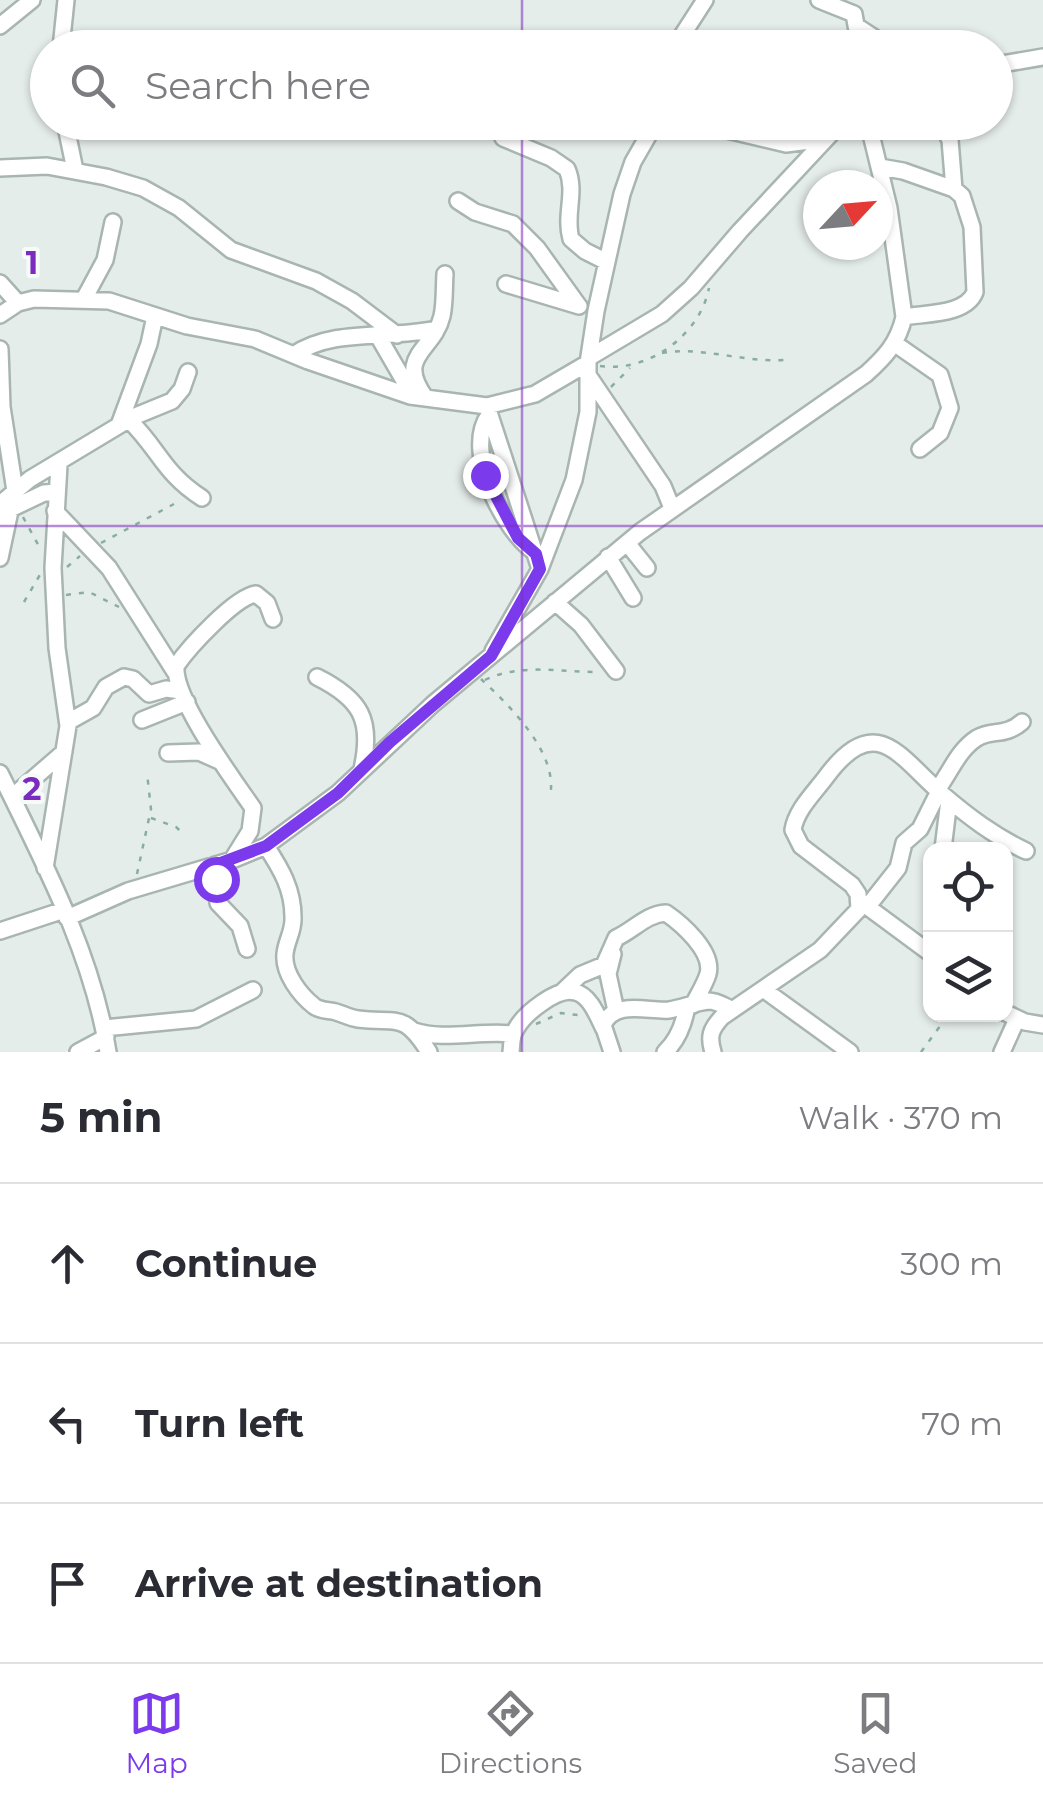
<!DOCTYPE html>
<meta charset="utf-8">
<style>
body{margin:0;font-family:Montserrat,sans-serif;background:#f7f7f7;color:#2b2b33}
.controls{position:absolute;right:30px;bottom:30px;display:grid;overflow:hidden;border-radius:20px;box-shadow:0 2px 8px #0004}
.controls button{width:90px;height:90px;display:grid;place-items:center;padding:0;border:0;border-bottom:2px solid #e1e1e2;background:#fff;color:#2b2b33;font:50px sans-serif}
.compass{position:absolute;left:803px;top:170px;width:90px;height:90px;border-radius:50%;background:#fff;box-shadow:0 2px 8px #0004;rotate:64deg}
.stop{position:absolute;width:30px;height:30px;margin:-22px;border:8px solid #7c3aed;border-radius:50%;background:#fff}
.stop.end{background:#7c3aed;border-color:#fff;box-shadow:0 2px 10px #0008}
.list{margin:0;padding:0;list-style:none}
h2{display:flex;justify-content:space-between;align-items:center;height:130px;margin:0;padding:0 40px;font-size:42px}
h2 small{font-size:32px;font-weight:400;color:#7c7c81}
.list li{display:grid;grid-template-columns:65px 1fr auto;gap:30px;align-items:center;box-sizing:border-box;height:160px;padding:0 40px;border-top:2px solid #e1e1e2}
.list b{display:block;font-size:38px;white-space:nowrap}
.list em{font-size:32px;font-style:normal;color:#7c7c81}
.icon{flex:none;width:55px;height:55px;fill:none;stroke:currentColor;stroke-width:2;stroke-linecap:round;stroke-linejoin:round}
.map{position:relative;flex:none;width:1043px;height:1052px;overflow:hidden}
.search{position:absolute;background:#fff;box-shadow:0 2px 8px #0004;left:30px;right:30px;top:30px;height:110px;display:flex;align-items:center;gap:25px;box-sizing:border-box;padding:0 35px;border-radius:55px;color:#7c7c81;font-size:38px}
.sheet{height:610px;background:#fff}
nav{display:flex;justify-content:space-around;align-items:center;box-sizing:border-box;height:140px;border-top:2px solid #e1e1e2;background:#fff;font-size:28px;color:#7c7c81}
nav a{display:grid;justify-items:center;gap:5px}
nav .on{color:#7c3aed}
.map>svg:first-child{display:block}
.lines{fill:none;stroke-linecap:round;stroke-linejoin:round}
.minor-casing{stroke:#a8b5b1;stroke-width:20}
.path{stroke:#88aea2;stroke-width:2.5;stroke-dasharray:5 8;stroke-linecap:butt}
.minor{stroke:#fff;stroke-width:15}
.route{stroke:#7c3aed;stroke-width:12}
.grid{fill:none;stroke:#7b2cbf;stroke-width:2.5;stroke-opacity:0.55}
.grid-label{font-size:32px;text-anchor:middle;font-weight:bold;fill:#7b2cbf;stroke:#f6faf8;stroke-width:8;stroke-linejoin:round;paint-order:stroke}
</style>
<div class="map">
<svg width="1043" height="1052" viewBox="0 0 1043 1052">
<rect width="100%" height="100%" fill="#e5edea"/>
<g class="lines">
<g class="minor-casing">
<path id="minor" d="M819,0L854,14L860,48
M0,26L32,0
M858,27L890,48
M61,48L66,0
M674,48L705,0
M996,65L1043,57
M65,122L75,170
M693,122L786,144L825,139
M940,122L950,140L954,189
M503,138L551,158L567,169C577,192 564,215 571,239L585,251L607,262
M880,167L903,171L954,189L962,196L972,227L975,292C966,315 926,313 904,317
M0,168L47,166L106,177L143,188L179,208L231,250L316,281L352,301L397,335
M458,201L475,212L513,224L537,248L578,305
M0,283L18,303
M506,284L579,306
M84,299L105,260L113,222
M0,315L18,303L34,299L109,301L187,326L255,339L308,361L410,396L487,406L535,394L588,363
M378,336L403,379L417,386
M894,343L940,375L950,408L940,433L920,449
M0,349L2,407L15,491
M293,355C336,327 388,340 436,329
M590,357L662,314L691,288L740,231L842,122
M588,375L663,486L672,508
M425,397C395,355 434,351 442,316C445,303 444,287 445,274
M487,406L540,569
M489,415C463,450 503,532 536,553
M129,420C159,449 163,473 202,498
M119,425L149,344L155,316
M0,504L30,479L133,417L172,401L182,389L188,372
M55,511L109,568L175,672
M0,514L44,493L56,492
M627,543L647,568
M608,557L633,598
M0,558L10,511
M555,602L581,625L616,671
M493,651L540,569L574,480L588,412V363L596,311L622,194L633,162L656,122
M317,677C361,699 373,720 362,769
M142,720L187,702
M68,722L93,708L106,687L124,677L133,679L149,694L166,689L181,691
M168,753L199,752L219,761
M0,773C44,863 92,953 108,1052
M937,790C950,773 958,750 977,738C992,729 1005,737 1022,722
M12,797L64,752
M266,846C281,869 293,889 293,917C294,931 286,941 285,954C283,973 300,995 314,1006C320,1011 329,1010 336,1012C343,1014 350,1018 358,1019C398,1024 403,1011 429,1052
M943,849L949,800
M232,860L250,831L253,808C233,779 173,698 176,666C189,647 235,597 256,594L267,603L273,619
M215,865L218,903L240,926L247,949
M45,868L68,726L57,648L53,568L59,465
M861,902L930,953
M868,906L898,868L904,843L920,829L939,791
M67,918L128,891L232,860L266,846L338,793L433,704L640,532L866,374C885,357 898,343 904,317L889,208L868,122
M0,931L64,910
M613,954L608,974L616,1011
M763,989L850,1052
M561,993L580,975L604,965L616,938C634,930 646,914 666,913C682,924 714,952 708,974C705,984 698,995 693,1005
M1006,1013L1025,1022L1043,1025
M104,1028L196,1019L253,990
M414,1031C445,1041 480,1030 513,1034
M78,1052L106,1037
M511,1052C512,1044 511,1036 516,1029C524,1014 557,987 575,992C590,995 598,1017 604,1029
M612,1052L603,1025C615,999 648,1012 669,1010C682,1008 696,1002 709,1001C717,1001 724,1006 731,1009
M665,1052C678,1040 684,1024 687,1006
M713,1052C708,1036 711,1029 722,1017L820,950L859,909L858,894L852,885L801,846L793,830C796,810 814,793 826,777C876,709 900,758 942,794C969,817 994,836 1026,851
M1002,1052L1017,1019"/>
</g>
<path class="path" d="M662,353C703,346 744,363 785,360
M600,366C648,373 700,335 709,288
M611,387L630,368
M23,517L41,550
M101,543L174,504
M67,567L80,556
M66,595L89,592L119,607
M24,602L41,573
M481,679C510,706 559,754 550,796
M485,680C520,663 559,672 596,672
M151,818L176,827L185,835
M137,874L151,809L147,773
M536,1024L561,1013L585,1016
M921,1052L949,1014"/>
<use href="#minor" class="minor"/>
</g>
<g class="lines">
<path class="route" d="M216,879L215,865L266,846L338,793L390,742L491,656L540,569L536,554L518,538L485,475"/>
</g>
<path class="grid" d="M522,0V48M522,122V1052M0,526H1043"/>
<g class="grid-label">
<text x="32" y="274">1</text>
<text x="32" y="800">2</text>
</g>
</svg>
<div class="controls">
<button><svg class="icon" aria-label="locate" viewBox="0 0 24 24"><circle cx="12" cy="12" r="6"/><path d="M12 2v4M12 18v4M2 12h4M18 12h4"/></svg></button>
<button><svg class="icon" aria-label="layers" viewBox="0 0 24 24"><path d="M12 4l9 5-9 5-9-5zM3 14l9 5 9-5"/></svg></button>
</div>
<svg class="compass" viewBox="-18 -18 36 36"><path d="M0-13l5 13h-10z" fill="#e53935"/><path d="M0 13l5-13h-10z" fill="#7c7c81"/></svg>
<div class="stop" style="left:216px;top:879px"></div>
<div class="stop end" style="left:485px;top:475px"></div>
<div class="search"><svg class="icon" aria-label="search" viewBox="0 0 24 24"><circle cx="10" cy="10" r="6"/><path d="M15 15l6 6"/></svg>Search here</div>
</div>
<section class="sheet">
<h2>5 min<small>Walk · 370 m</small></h2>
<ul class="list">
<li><svg class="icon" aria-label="ahead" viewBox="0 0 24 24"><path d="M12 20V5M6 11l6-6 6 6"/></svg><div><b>Continue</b></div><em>300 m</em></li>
<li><svg class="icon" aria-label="left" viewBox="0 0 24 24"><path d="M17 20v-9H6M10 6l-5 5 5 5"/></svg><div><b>Turn left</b></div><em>70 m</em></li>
<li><svg class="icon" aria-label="arrive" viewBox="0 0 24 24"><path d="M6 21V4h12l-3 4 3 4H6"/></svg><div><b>Arrive at destination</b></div></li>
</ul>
</section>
<nav>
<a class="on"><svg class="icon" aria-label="map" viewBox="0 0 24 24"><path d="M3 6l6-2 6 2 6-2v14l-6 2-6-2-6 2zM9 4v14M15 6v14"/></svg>Map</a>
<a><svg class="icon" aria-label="directions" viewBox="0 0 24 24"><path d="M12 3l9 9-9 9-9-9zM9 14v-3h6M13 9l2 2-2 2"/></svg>Directions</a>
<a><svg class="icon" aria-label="saved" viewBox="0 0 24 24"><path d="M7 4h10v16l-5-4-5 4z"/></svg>Saved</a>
</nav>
